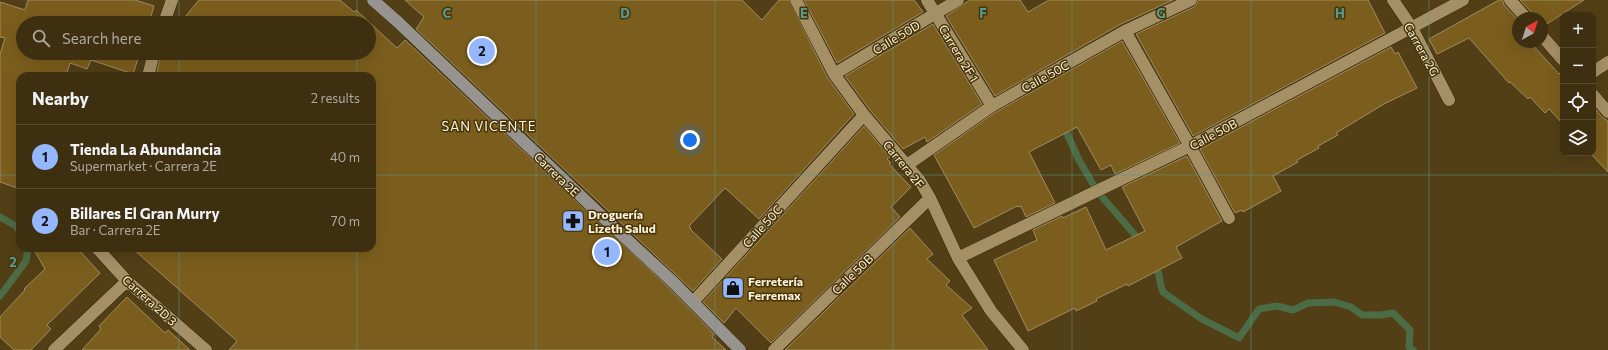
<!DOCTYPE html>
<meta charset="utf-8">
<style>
body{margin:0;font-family:Commissioner,sans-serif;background:#453719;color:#f1f3f6}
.controls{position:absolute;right:12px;top:12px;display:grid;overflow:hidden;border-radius:8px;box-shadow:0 4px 16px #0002}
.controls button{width:36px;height:36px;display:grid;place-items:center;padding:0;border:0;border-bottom:1px solid #574a30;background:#3e2f10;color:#f1f3f6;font:20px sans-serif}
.compass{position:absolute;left:1512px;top:12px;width:36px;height:36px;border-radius:50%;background:#3e2f10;box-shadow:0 4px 16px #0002;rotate:39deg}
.you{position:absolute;left:690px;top:140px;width:14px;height:14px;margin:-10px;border:3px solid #fff;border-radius:50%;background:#1a73e8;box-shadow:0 0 0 6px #1a73e833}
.badge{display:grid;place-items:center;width:26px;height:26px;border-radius:50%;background:#94b7fd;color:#111;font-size:13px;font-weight:700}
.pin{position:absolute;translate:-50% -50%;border:2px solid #fff;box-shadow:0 1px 4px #0006}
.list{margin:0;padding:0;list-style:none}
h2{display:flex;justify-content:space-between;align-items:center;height:52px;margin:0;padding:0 16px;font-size:17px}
h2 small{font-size:13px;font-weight:400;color:#ada99f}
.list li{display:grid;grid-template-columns:26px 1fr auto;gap:12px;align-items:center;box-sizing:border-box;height:64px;padding:0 16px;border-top:1px solid #574a30}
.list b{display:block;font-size:15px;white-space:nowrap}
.list p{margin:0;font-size:13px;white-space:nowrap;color:#ada99f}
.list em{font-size:13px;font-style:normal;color:#ada99f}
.icon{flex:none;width:22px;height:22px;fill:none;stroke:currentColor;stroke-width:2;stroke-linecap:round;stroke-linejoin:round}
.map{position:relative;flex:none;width:1608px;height:350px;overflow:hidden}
.search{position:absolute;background:#3e2f10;box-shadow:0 4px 16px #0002;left:16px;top:16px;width:360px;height:44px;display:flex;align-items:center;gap:10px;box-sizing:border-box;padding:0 14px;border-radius:22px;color:#ada99f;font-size:15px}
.panel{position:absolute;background:#3e2f10;box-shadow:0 4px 16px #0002;left:16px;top:72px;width:360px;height:180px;border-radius:12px}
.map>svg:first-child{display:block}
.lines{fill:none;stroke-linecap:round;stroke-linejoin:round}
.stream{stroke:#4c6c45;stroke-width:7}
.building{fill:#7b5e1d;stroke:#a18c62}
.street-casing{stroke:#352606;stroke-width:13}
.secondary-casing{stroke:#352606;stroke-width:13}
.street{stroke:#a59066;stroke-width:12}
.secondary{stroke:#979490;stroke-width:12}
.grid{fill:none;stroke:#579b8f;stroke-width:1;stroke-opacity:0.55}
.labels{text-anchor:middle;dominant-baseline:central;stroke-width:3;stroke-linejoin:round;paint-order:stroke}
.street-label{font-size:12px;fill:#fef2dc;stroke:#473509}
.poi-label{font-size:12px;font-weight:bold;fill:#fef2dc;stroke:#473509;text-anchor:start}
.neighbourhood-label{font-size:13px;letter-spacing:1px;fill:#fef2dc;stroke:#473509}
.grid-label{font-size:13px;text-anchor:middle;font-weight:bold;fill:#579b8f;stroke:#473509;stroke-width:3;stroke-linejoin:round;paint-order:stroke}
</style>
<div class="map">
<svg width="1608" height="350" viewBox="0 0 1608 350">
<rect width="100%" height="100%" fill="#523f16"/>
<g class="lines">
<path class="stream" d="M1063,125L1079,160L1097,191L1141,242
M0,217L16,226L20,232
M1154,262C1160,272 1159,282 1163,292L1200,318L1239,338L1259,309L1277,306L1293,310L1308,303L1334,302L1351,307L1362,315H1381L1393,313L1410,330L1409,347L1413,350
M0,296L26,261L28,248"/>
</g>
<path class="building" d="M28,0H135L154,6L149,23H23V53H140L133,74L91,60L87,69L70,63L66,76H20V189L0,182V54L5,38L0,37V2L25,10Z
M199,0H340L354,12L356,10L397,48L405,40L669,288L714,334L712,337L726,350H229L237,341L132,248H372V76H156L161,53H369V23H180Z
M405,0H742L762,20L779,0H789L827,77L854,114L759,219L725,188L689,226L691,228L690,229L722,259L693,291L416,29L424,17Z
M804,0H914L923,12L837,63Z
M970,0H1020L1028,12L1049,0H1173L1121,24L995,96L946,16Z
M1198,0H1368L1385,33L1193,136L1136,34L1194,7L1197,4Z
M1499,0H1503L1504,5L1518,20V42H1530L1559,74L1561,72L1563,74V124L1549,109L1545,113L1530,97L1528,99L1510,82L1509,83L1469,38L1437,54L1429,39Z
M1520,0H1584L1542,27V18H1533L1532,13Z
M933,24L982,104L927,142L925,137L903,149L870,110L845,76Z
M1122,41L1180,143L1115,174L1111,165L1101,170L1077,127L1029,152L1055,203L1026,217L1021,206L1018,207L1017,206L974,228L934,155L996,112Z
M1391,47L1395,54L1398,52L1417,88L1384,104L1336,133L1338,135L1318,146L1319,148L1297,160L1298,162L1273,176L1281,191L1243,212L1242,210L1235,213L1200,149Z
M1593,106L1602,117L1608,121V172L1590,153H1593Z
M864,126L890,157L887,159L891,163L889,164L911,187L891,207L900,217L771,343L736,308L724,323L703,302Z
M1187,156L1222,221L1176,247L1182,258L1128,286L1127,284L1096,299L1097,301L1076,311L1075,308L1028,331L994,260L1037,240L1033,230L1062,216L1063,218L1086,207L1106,250L1145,231L1122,187Z
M910,228L933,254L927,259L950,281L946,285L972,308L962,315L988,350H785Z
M33,248H77L100,273L47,325L51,329L31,350H14L0,337V317L25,290L24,289L45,269Z
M127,297L165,333L168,330L190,350H82L101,329L99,326Z"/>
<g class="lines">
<g class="street-casing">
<path id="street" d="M796,0L834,74L864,115L920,181L930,198L958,258L991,311L1023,350
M927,0L992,106
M1393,0L1412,28L1449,100
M1510,0L1526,18
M164,23L172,0
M1125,31L1190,146L1229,218
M1542,36L1563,60
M1593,72L1608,62
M834,74L958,0
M148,76L154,53
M1593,95L1608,112
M907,165L992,106L1125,31L1191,0
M97,248L127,281L206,350
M958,258L1190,146L1463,0
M693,302L864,115
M54,350L127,281
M774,350L930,198"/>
</g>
<g class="secondary-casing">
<path id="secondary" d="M373,0L399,23L607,221L674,283L740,350"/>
</g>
<use href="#street" class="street"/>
<use href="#secondary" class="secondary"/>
</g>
<path class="grid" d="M179,0V23M357,0V23M536,0V350M715,0V350M893,0V350M1072,0V350M1251,0V350M1429,0V350M179,53V76M357,53V76M0,175H20M372,175H1608M179,248V350M357,248V350"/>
<defs>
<g id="pharmacy-square" transform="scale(1.15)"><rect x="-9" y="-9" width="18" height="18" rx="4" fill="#94b7fd" stroke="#473509"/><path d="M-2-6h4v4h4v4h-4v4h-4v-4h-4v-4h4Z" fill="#111"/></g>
<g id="shop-square" transform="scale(1.15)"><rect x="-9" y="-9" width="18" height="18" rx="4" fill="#94b7fd" stroke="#473509"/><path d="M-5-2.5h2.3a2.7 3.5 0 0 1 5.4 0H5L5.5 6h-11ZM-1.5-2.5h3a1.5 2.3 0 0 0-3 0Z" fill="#111"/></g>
</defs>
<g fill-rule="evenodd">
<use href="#pharmacy-square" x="573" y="221"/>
<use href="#shop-square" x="733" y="288"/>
</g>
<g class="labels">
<g class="street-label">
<text transform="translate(896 37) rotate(-31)">Calle 50D</text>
<text transform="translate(1422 49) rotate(61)">Carrera 2G</text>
<text transform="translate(959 53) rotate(59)">Carrera 2F 1</text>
<text transform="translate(1045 76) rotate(-29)">Calle 50C</text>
<text transform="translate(1213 134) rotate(-28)">Calle 50B</text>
<text transform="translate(904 164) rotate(51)">Carrera 2F</text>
<text transform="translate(557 174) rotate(44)">Carrera 2E</text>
<text transform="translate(762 226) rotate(-48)">Calle 50C</text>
<text transform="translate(852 274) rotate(-44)">Calle 50B</text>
<text transform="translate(150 300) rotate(42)">Carrera 2D 3</text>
</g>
<g class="poi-label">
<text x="588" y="214">Droguería<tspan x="588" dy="14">Lizeth Salud</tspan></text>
<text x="748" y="281">Ferretería<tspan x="748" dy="14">Ferremax</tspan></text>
</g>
<g class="neighbourhood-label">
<text x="489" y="126">SAN VICENTE</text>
</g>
</g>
<g class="grid-label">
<text x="447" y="18">C</text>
<text x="625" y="18">D</text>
<text x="804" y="18">E</text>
<text x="983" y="18">F</text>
<text x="1161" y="18">G</text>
<text x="1340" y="18">H</text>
<text x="13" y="267">2</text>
</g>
</svg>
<div class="controls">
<button>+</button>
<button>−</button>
<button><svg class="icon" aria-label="locate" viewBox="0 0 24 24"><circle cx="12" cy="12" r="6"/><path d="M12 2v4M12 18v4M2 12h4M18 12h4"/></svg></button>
<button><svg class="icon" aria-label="layers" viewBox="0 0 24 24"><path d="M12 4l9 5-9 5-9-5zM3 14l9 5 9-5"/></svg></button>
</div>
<svg class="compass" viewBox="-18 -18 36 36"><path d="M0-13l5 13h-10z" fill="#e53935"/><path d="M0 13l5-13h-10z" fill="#ada99f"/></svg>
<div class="you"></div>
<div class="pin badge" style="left:607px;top:252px">1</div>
<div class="pin badge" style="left:482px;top:51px">2</div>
<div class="search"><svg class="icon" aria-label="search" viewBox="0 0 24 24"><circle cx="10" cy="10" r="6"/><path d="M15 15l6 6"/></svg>Search here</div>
<section class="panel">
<h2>Nearby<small>2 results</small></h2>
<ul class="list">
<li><span class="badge">1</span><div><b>Tienda La Abundancia</b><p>Supermarket · Carrera 2E</p></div><em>40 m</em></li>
<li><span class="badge">2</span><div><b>Billares El Gran Murry</b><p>Bar · Carrera 2E</p></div><em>70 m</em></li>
</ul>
</section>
</div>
